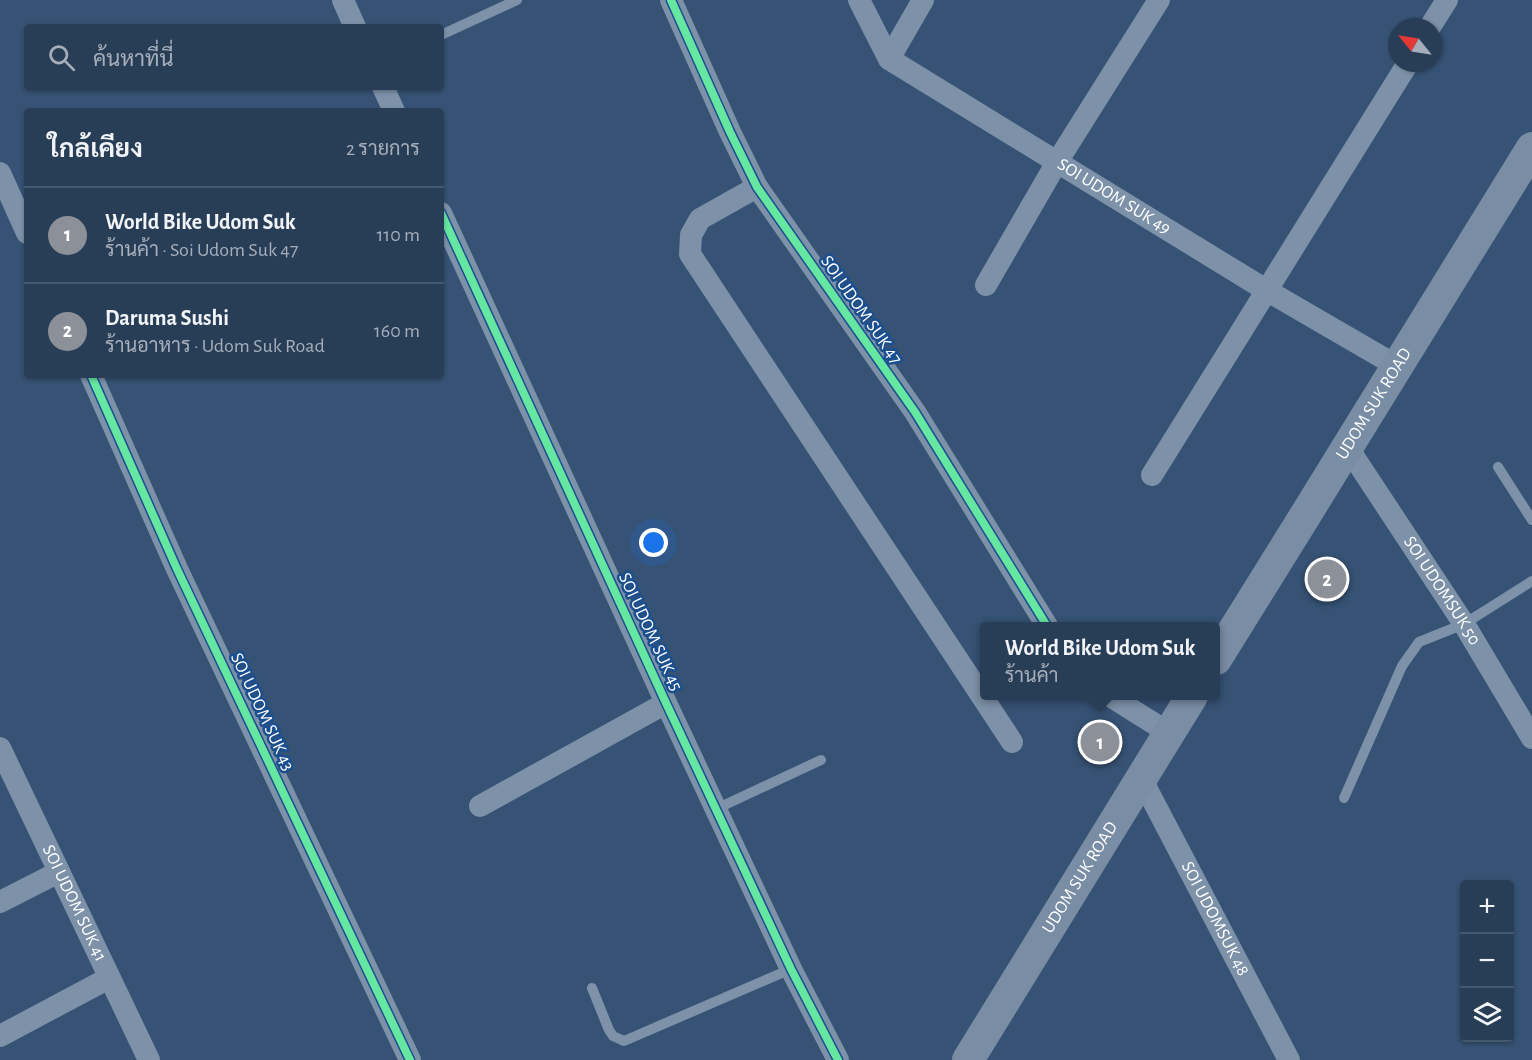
<!DOCTYPE html>
<html lang="th">
<meta charset="utf-8">
<style>
body{margin:0;font-family:"Alegreya Sans",Sarabun,sans-serif;background:#30455d;color:#f1f3f6}
.controls{position:absolute;right:18px;bottom:18px;display:grid;overflow:hidden;border-radius:6px;box-shadow:0 2px 4px #0004}
.controls button{width:54px;height:54px;display:grid;place-items:center;padding:0;border:0;border-bottom:2px solid #44576d;background:#283e57;color:#f1f3f6;font:30px sans-serif}
.compass{position:absolute;left:1388px;top:18px;width:54px;height:54px;border-radius:50%;background:#283e57;box-shadow:0 2px 4px #0004;rotate:300deg}
.you{position:absolute;left:654px;top:543px;width:21px;height:21px;margin:-15px;border:4px solid #fff;border-radius:50%;background:#1a73e8;box-shadow:0 0 0 9px #1a73e833}
.badge{display:grid;place-items:center;width:39px;height:39px;border-radius:50%;background:#8c9099;color:#fff;font-size:20px;font-weight:700}
.pin{position:absolute;translate:-50% -50%;border:3px solid #fff;box-shadow:0 2px 6px #0006}
.popup{position:absolute;left:980px;top:622px;width:240px;height:78px;box-sizing:border-box;display:grid;place-content:center;border-radius:6px;background:#283e57;filter:drop-shadow(0 2px 4px #0005);font-size:20px;white-space:nowrap;color:#a5aeba}
.popup b{font-size:22px;color:#f1f3f6}
.popup::after{content:'';position:absolute;left:50%;top:100%;margin-left:-12px;border:12px solid transparent;border-top-color:#283e57}
.list{margin:0;padding:0;list-style:none}
h2{display:flex;justify-content:space-between;align-items:center;height:78px;margin:0;padding:0 24px;font-size:26px}
h2 small{font-size:20px;font-weight:400;color:#a5aeba}
.list li{display:grid;grid-template-columns:39px 1fr auto;gap:18px;align-items:center;box-sizing:border-box;height:96px;padding:0 24px;border-top:2px solid #44576d}
.list b{display:block;font-size:22px;white-space:nowrap}
.list p{margin:0;font-size:20px;white-space:nowrap;color:#a5aeba}
.list em{font-size:20px;font-style:normal;color:#a5aeba}
.icon{flex:none;width:33px;height:33px;fill:none;stroke:currentColor;stroke-width:2;stroke-linecap:round;stroke-linejoin:round}
.map{position:relative;flex:none;width:1532px;height:1060px;overflow:hidden}
.search{position:absolute;background:#283e57;box-shadow:0 2px 4px #0004;left:24px;top:24px;width:420px;height:66px;display:flex;align-items:center;gap:15px;box-sizing:border-box;padding:0 21px;border-radius:6px;color:#a5aeba;font-size:22px}
.panel{position:absolute;background:#283e57;box-shadow:0 2px 4px #0004;left:24px;top:108px;width:420px;height:270px;border-radius:6px}
.map>svg:first-child{display:block}
.lines{fill:none;stroke-linecap:round;stroke-linejoin:round}
.service{stroke:#7d92a8;stroke-width:10}
.minor{stroke:#7d92a8;stroke-width:22}
.secondary{stroke:#798da4;stroke-width:32}
.cycleway-casing{stroke:#1b4f8f;stroke-width:11}
.cycleway{stroke:#66e7a1;stroke-width:8}
.labels{text-anchor:middle;dominant-baseline:central;stroke-width:5;stroke-linejoin:round;paint-order:stroke}
.street-label{font-size:18px;fill:#fff;stroke:#1b4f8f}
</style>
<div class="map">
<svg width="1532" height="1060" viewBox="0 0 1532 1060">
<rect width="100%" height="100%" fill="#365274"/>
<g class="lines">
<path class="service" d="M441,35L517,0
M1498,467L1532,520
M1344,798L1402,666L1419,642L1464,624L1532,581
M716,809L821,760
M592,988L609,1030L613,1036L624,1041L791,969"/>
<g class="minor">
<path d="M343,0L355,27"/>
<path d="M671,0L730,132L757,187L915,412L1047,626"/>
<path id="s1" d="M859,0L889,59L1266,290L1397,366"/>
<path d="M1430,27L1447,0"/>
<path d="M889,59L923,0"/>
<path d="M383,87L394,111"/>
<path d="M0,173L27,233"/>
<path d="M757,187L700,219L691,235L690,254L1012,742"/>
<path d="M441,213L666,703L791,969L838,1060"/>
<path d="M986,285L1057,162L1159,0"/>
<path d="M91,375L177,569L410,1060"/>
<path id="s2" d="M1348,448L1464,624L1532,738"/>
<path d="M1152,475L1408,63"/>
<path d="M1110,696L1169,733"/>
<path id="s3" d="M0,748L149,1060"/>
<path id="s4" d="M1141,778L1289,1060"/>
<path d="M480,806L666,703"/>
<path d="M0,902L59,872"/>
<path d="M0,1036L109,978"/>
</g>
<g class="secondary">
<path id="s5" d="M1216,659C1322,489 1427,318 1532,148"/>
<path id="s6" d="M968,1060L1192,696"/>
</g>
<g class="cycleway-casing">
<path id="cycleway" d="M671,0L730,132L757,187L915,412L1047,626
M441,213L666,703L791,969L838,1060
M91,375L177,569L410,1060"/>
</g>
<use href="#cycleway" class="cycleway"/>
</g>
<g class="labels">
<g class="street-label">
<text stroke="none"><textPath href="#s1" startOffset="330">SOI UDOM SUK 49</textPath></text>
<text transform="translate(861 310) rotate(55)">SOI UDOM SUK 47</text>
<text stroke="none"><textPath href="#s5" startOffset="300">UDOM SUK ROAD</textPath></text>
<text stroke="none"><textPath href="#s2" startOffset="171">SOI UDOMSUK 50</textPath></text>
<text transform="translate(650 632) rotate(65)">SOI UDOM SUK 45</text>
<text transform="translate(262 712) rotate(65)">SOI UDOM SUK 43</text>
<text stroke="none"><textPath href="#s6" startOffset="214">UDOM SUK ROAD</textPath></text>
<text stroke="none"><textPath href="#s3" startOffset="172">SOI UDOM SUK 41</textPath></text>
<text stroke="none"><textPath href="#s4" startOffset="159">SOI UDOMSUK 48</textPath></text>
</g>
</g>
</svg>
<div class="controls">
<button>+</button>
<button>−</button>
<button><svg class="icon" aria-label="layers" viewBox="0 0 24 24"><path d="M12 4l9 5-9 5-9-5zM3 14l9 5 9-5"/></svg></button>
</div>
<svg class="compass" viewBox="-18 -18 36 36"><path d="M0-13l5 13h-10z" fill="#e53935"/><path d="M0 13l5-13h-10z" fill="#a5aeba"/></svg>
<div class="you"></div>
<div class="pin badge" style="left:1100px;top:742px">1</div>
<div class="popup"><b>World Bike Udom Suk</b>ร้านค้า</div>
<div class="pin badge" style="left:1327px;top:579px">2</div>
<div class="search"><svg class="icon" aria-label="search" viewBox="0 0 24 24"><circle cx="10" cy="10" r="6"/><path d="M15 15l6 6"/></svg>ค้นหาที่นี่</div>
<section class="panel">
<h2>ใกล้เคียง<small>2 รายการ</small></h2>
<ul class="list">
<li><span class="badge">1</span><div><b>World Bike Udom Suk</b><p>ร้านค้า · Soi Udom Suk 47</p></div><em>110 m</em></li>
<li><span class="badge">2</span><div><b>Daruma Sushi</b><p>ร้านอาหาร · Udom Suk Road</p></div><em>160 m</em></li>
</ul>
</section>
</div>
